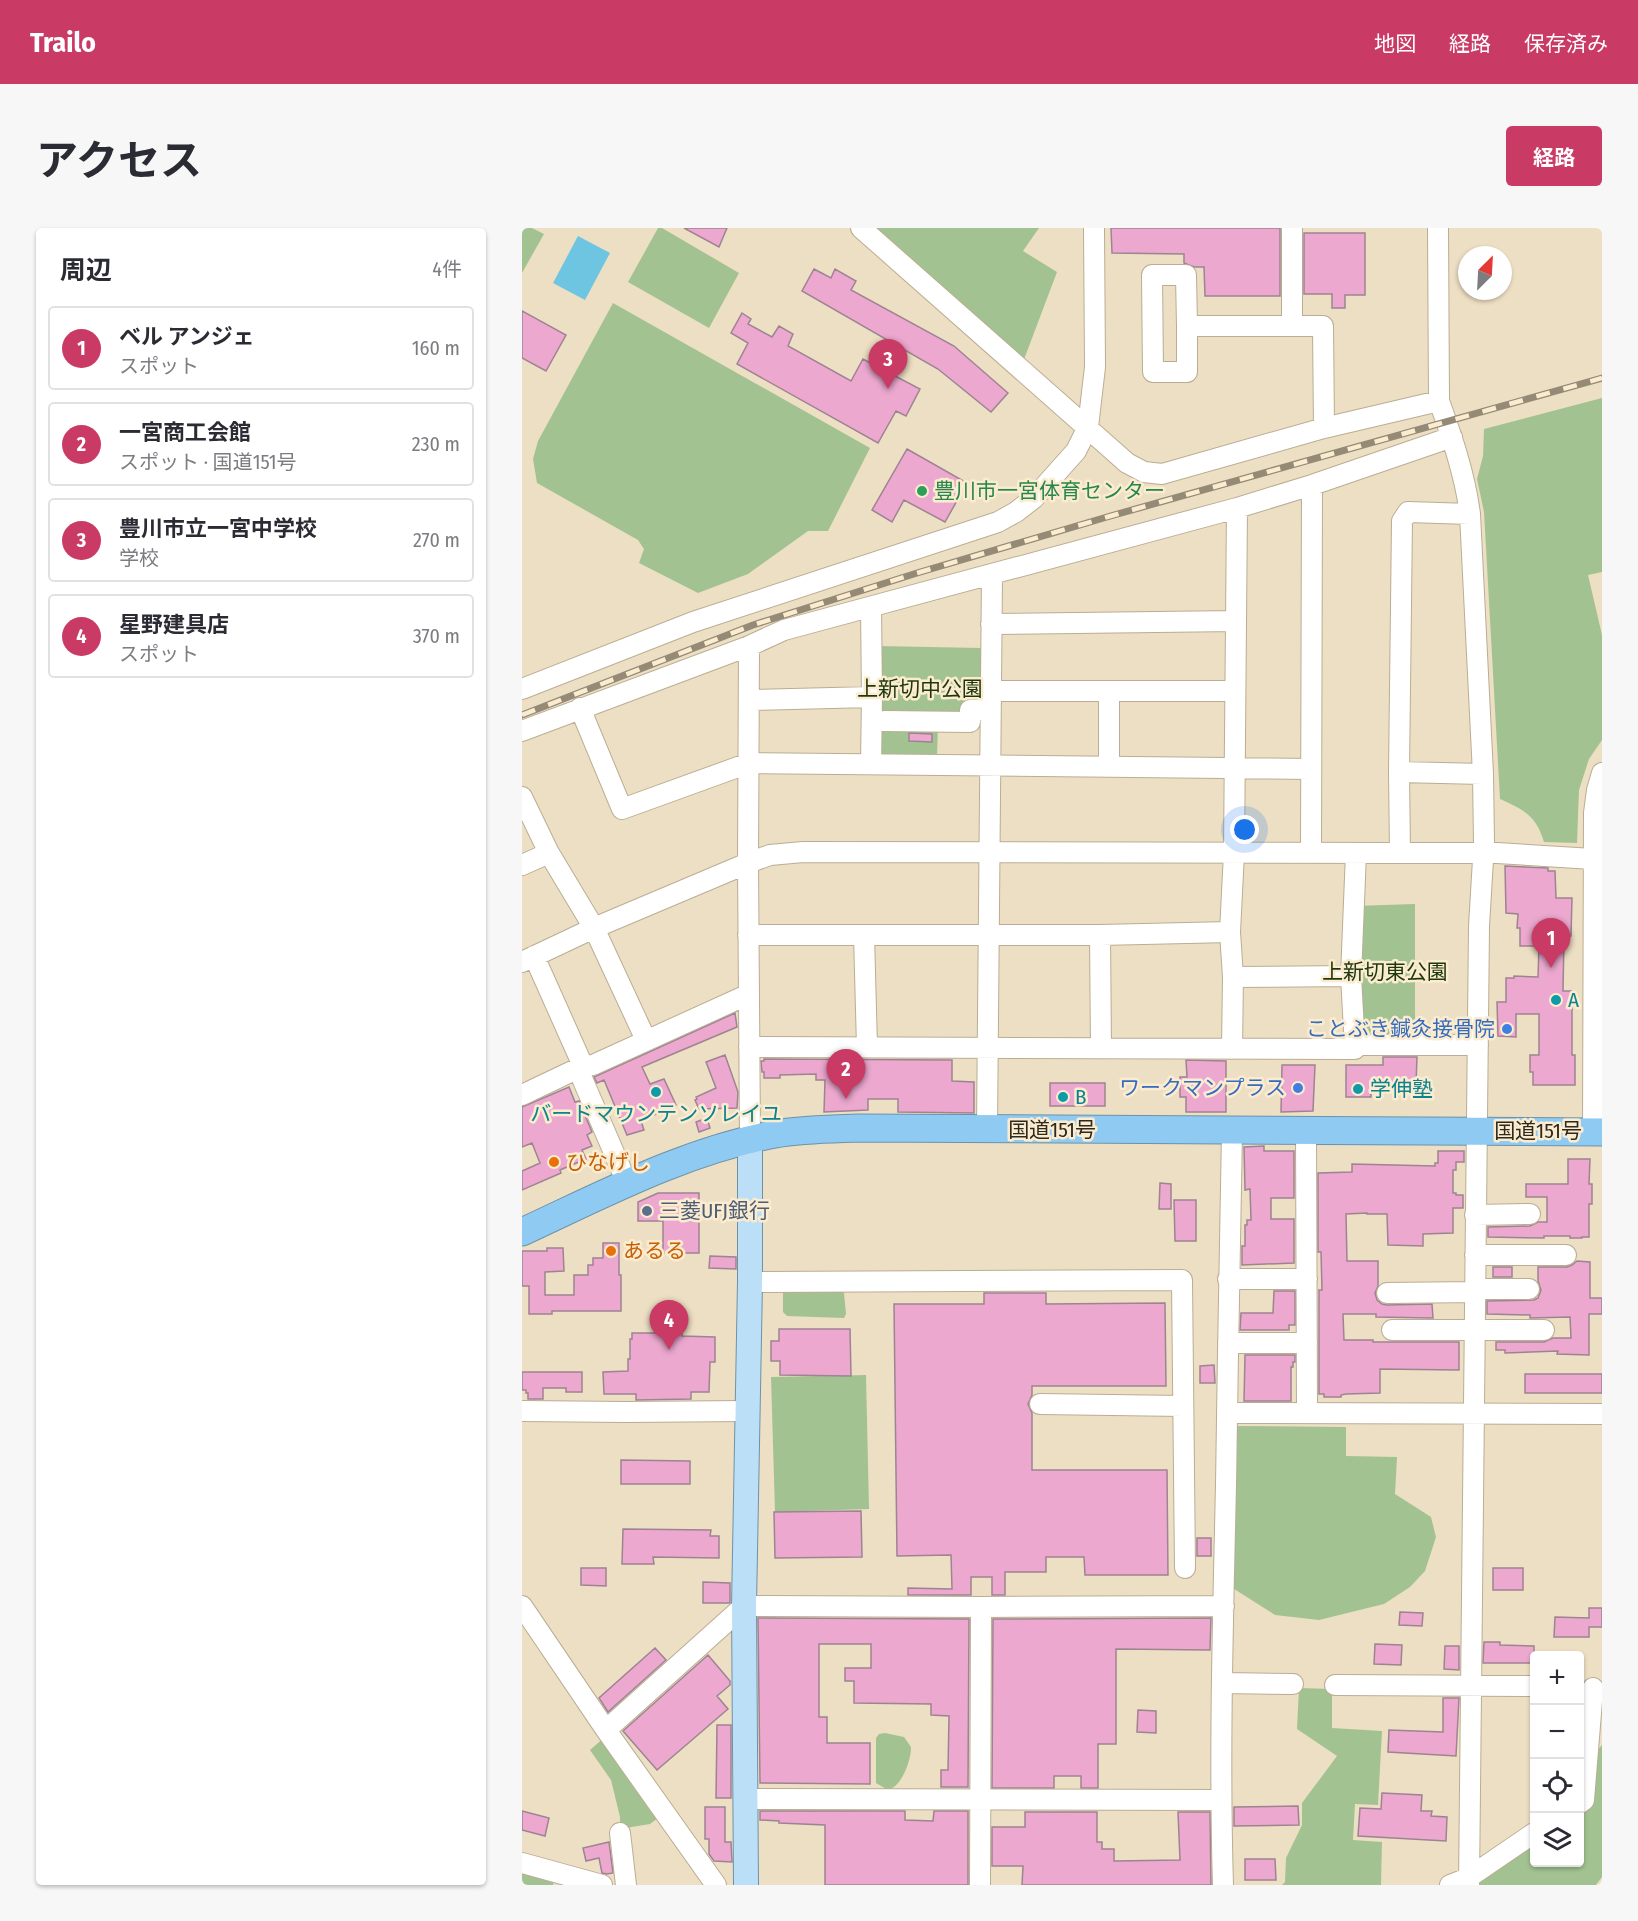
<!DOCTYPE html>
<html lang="ja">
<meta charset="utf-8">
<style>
body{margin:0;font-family:"Fira Sans Condensed","Noto Sans JP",sans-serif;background:#f7f7f7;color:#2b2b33}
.controls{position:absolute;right:18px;bottom:18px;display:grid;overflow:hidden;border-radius:6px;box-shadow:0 2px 4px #0004}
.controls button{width:54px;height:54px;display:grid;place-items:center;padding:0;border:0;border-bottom:2px solid #e1e1e2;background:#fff;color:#2b2b33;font:30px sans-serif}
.compass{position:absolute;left:936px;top:18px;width:54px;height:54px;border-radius:50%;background:#fff;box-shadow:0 2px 4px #0004;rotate:24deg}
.you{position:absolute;left:723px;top:602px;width:21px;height:21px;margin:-15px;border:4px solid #fff;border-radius:50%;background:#1a73e8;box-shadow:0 0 0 9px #1a73e833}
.badge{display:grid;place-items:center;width:39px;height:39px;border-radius:50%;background:#c93b65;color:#fff;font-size:20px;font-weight:700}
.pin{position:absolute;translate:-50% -50px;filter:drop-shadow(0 2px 3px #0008)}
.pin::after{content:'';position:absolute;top:32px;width:21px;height:18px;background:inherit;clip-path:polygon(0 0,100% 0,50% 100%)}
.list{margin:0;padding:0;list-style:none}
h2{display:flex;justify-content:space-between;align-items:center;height:78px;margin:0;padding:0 24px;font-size:26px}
h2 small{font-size:20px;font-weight:400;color:#7c7c81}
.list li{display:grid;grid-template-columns:39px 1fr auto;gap:18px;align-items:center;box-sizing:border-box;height:84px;margin:0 12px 12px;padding:0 12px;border:2px solid #e1e1e2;border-radius:6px}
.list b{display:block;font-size:22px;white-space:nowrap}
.list p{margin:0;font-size:20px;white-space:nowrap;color:#7c7c81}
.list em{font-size:20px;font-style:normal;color:#7c7c81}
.icon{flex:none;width:33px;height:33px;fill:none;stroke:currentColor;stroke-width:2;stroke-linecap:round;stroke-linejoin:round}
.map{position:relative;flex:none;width:1080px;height:1657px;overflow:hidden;border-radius:6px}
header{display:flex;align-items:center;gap:36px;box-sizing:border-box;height:84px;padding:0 30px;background:#c93b65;color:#fff}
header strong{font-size:28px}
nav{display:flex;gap:33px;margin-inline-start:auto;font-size:21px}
.intro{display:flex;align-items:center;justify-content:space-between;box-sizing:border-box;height:144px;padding:0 36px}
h1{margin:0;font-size:42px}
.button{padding:15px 27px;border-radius:6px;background:#c93b65;color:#fff;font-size:21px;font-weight:700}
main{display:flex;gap:36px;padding:0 36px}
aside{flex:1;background:#fff;border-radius:6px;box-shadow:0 2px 4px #0004}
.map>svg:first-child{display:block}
.green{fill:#a2c391}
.water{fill:#6ec5e2}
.building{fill:#eca8cf;stroke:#9e8392;stroke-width:1.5}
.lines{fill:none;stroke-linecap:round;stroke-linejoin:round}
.minor-casing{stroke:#bbad93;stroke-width:22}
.major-casing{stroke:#6d92a8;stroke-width:26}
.highway-casing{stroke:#6d92a8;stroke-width:29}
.minor{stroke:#fff;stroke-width:20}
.major{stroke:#bcdff8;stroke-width:24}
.highway{stroke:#8fcaf3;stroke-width:27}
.rail-casing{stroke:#948a76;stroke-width:7}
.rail{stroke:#fbecd0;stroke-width:4.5;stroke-dasharray:14;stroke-linecap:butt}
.leisure-dot{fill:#2e9e5b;stroke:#fbecd0;stroke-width:2}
.culture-dot{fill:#0f9aa8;stroke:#fbecd0;stroke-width:2}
.shop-dot{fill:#3f7fe0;stroke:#fbecd0;stroke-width:2}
.food-dot{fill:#e8710a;stroke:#fbecd0;stroke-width:2}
.service-dot{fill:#5c6f8a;stroke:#fbecd0;stroke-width:2}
.labels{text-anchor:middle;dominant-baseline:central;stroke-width:5;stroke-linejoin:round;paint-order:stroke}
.leisure-label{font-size:21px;fill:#27864d;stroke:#fbecd0;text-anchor:start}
.park-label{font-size:21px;fill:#1d370c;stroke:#fbecd0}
.culture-label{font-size:21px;fill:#0d838f;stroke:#fbecd0;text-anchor:start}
.shop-label{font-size:21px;fill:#366cbe;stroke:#fbecd0;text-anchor:end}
.street-label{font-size:21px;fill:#2e291e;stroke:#fbecd0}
.food-label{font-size:21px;fill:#c56008;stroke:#fbecd0;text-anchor:start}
.service-label{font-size:21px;fill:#4e5e75;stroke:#fbecd0;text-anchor:start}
</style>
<header>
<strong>Trailo</strong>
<nav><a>地図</a><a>経路</a><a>保存済み</a></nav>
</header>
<div class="intro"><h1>アクセス</h1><a class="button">経路</a></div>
<main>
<aside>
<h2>周辺<small>4件</small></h2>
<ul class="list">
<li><span class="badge">1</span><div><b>ベル アンジェ</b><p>スポット</p></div><em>160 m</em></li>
<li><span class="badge">2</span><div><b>一宮商工会館</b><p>スポット · 国道151号</p></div><em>230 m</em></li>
<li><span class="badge">3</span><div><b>豊川市立一宮中学校</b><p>学校</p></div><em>270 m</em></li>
<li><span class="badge">4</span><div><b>星野建具店</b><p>スポット</p></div><em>370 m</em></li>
</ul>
</aside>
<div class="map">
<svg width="1080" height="1657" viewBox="0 0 1080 1657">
<rect width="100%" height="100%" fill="#eddfc3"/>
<path class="green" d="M0,0H10L22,6L0,45Z
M136,0H140L217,45L187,100L106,54Z
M354,0H517L501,23L535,44L501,134Z
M91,75L348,220L306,303H286L226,346L176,365L117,335L122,321L116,312L15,255L11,231L16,213Z
M1080,170V344L1066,347L1080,407V512L1067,531L1057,562L1055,615L1022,614C1014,587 1002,582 978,571L962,284L955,251L961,228L962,201Z
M355,418L460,420L459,499L416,498L415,529L356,528Z
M893,676V813L836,811L832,678Z
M264,1061L318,1062L322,1065L324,1086L322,1090L265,1088L261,1084V1065Z
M344,1147L347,1281L253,1284L249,1149Z
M710,1198L824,1199V1228L875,1229L873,1266L909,1289L914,1309L903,1343L888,1359L862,1376L797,1392L753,1387L709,1359Z
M777,1460L810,1461V1500L860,1503L856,1577L833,1576L831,1612L860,1614L859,1657H760L763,1654L764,1630L780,1597V1575L815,1528L775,1501Z
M363,1505L382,1509L389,1519C389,1533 380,1558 366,1562L354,1555V1510L357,1506Z
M84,1508L140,1587L128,1596L98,1601V1589L89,1552L68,1522Z
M1080,1517V1649L1074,1657H953L1012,1611V1634H1058V1581L1072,1526Z
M0,1642L32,1650L31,1657H0Z"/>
<path class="water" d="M56,8L88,25L63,72L31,55Z"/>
<path class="building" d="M162,0H205L197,19Z
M589,0H758V68H683L682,39H672L662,35V26L590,25Z
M782,5H843V67H823V80H810V66H782Z
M292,41L309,50L313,41L334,53L329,62L432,118L486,165L469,184L416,141L280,63Z
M0,83L44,107L24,143L0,130Z
M220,85L229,91L226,96L250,109L257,98L271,106L266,118L329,153L341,131L398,161L384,188L374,183L356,215L215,136L226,115L209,105Z
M385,221L445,255L423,294L382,272L370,294L350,282Z
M387,505L410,506V514L387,513Z
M983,638L1026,640V643H1033L1034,670H1050L1049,708L1042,710L1041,763H1050V827H1053V857H1011V844H1008V827H1017V786H994V809L976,808L975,774H984V750H992V748L1016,749L1017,718H998V700H995L996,686L984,685Z
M213,785L215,799L120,839L128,856L142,851L154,877L119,893L122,902L105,907L82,852L75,855L72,849Z
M203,827L216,864L215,880L177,881L173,872L175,871L174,869L194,860L184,834Z
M861,829H895L894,855L849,854V869H824V837H861Z
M242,831L430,832V853L452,854V885L376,884V871H346V882L302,884L303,852H294V846L258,847V850H242V844H240L239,833H242Z
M664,832L704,833V884H664V869H658V849H665Z
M760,837H793L791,883L759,884Z
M528,855H583V878H528Z
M47,859L53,874L57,873L70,904L65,907L70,918L60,922L64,931L38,942L39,945L0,962V943L18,935L10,915L0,919V879Z
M185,890L188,900L177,904L174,894Z
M742,918V923H772V970H749V991H772V1035L720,1037V1018H723V997H725V992H729L728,961L723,962L722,919Z
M916,923H942V934H934V942H931V965H934V967H941V980H931V1005L901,1006V1018L866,1017L865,986H845V985L824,986L825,1033H856V1058L853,1065L855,1072L860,1076L865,1077L910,1076L911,1090L854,1089V1086H821L822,1112H851V1114H937V1142L858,1141V1165L824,1166L819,1167V1169H802V1166H797V1062H800L799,1024H796V945L830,944V936L913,938V935H916Z
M1046,931H1068L1067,956H1070V976H1067V1009H1060V1010H1048V1008H1022V1010L966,1009V999L1008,998L1016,994H1025V969H1004V956H1046Z
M638,955L649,956V981H637Z
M136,965H177V1025H141V993H116V974Z
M652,972H674V1013H653Z
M81,1015H97V1047H99V1083H30V1086H7V1058H0V1023H25V1020H41L42,1043L23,1044V1067H52V1047H66V1037H71V1030H81Z
M188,1028L214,1029V1041L187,1040Z
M1055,1033L1068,1034V1070H1080V1086H1067V1127L1035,1126L1036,1123L983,1125V1122H974V1114H1022L1031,1110H1049L1048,1089L1008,1090V1087L965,1086V1073L1012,1072L1016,1070L1019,1062L1016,1053V1039H1045L1050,1037Z
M971,1039H990V1049H971Z
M752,1063H773V1097H767V1102H718L719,1085H751Z
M462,1065H524V1076L643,1075L644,1158H510V1167L506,1176L510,1185V1242H645L646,1347H563L562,1329H524V1344H483V1367H470V1349H449V1367H386V1360L430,1361L429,1327L375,1328L372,1076H462Z
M257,1101H328L329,1148L258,1147V1133H249V1113H257Z
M110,1105H160V1108L193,1109V1134H188L187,1164H169V1171L114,1172V1166H82L81,1144L106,1143V1131H108V1111H110Z
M723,1127H773V1134H771V1139H769V1173H722Z
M692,1137L693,1155H678V1138Z
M0,1144H60V1164H44V1160H21V1171H6V1165H4V1162H0Z
M1003,1146H1080V1165H1003Z
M99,1232L168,1233V1256H99Z
M339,1283L340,1329L253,1330L252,1284Z
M101,1301L189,1302L188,1308H197V1330L131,1329L132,1336H100Z
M675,1310H689V1328H675Z
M59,1340H84V1358L59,1357Z
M971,1340H1001V1362H971Z
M181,1354L208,1355V1375H181Z
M1067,1380H1080V1399H1067V1409H1032L1033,1389L1067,1390Z
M878,1384L901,1385L900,1398L877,1397Z
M236,1390L447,1391L446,1559H419V1542H426L427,1488L409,1487V1476L332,1475V1453H323V1440H349V1416H297V1489H305V1515H348V1556L238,1555Z
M689,1390L688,1422L594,1421V1516H576V1560H559V1548H532V1560H470L471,1391Z
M962,1414H978V1417L1012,1418V1435H961Z
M853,1416L880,1417L879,1437L852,1436Z
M923,1418H937V1442L922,1441Z
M133,1420L144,1432L86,1484L77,1470Z
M186,1427L208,1453V1457L195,1468L206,1481L135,1542L101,1503Z
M921,1470H937L934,1528L866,1524L867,1502L921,1504Z
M616,1482L634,1483V1505L615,1504Z
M195,1497H209V1570H194Z
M860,1565L900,1567L899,1583H910L909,1588L925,1589L924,1613L836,1608L838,1580L859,1581Z
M776,1578L777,1597L712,1598V1579Z
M183,1579H203V1614H209L210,1634L192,1633L187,1626V1611H183Z
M0,1583L27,1590L23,1608L0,1602Z
M238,1583H383V1592L411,1593L412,1583H446V1657H303V1597L257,1595V1593L238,1592Z
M503,1584H575V1614H580V1621H592V1633L658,1632L656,1584H688L689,1657H500L501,1638H470V1599H503Z
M87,1614L91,1645L85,1646L80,1645L77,1630L64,1633L61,1620Z
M723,1631H753L754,1652H723Z"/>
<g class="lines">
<g class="minor-casing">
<path id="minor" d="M339,0L605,235L622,244L640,246L802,200L917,173C930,209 943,247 948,286L961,546L962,615L957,698L947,1657
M770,0V98
M916,0L917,173
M665,98L664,47H630L631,144H665V98H801L802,200
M349,379L350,469L349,536
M469,396L714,393
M227,418L226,635L228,911
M0,461L171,394L476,294L494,284L512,270L554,223L566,199L573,139L572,0
M468,463H713
M227,472L350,469
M58,480L100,581L227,535L789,541
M362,493L448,494V482H468
M0,503L227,418L262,402L715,280L790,257L930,209
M587,538V463
M877,544L961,546
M0,569L27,625L72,700L124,812
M789,625L790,257
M878,625L877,544L880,293L886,284L948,286
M0,637L27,625
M226,707H578L708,704
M342,707L345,819
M578,707L579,820
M12,728L61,838
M0,734L72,700L226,635L248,627L281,624L878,625H975L1071,631
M711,749L829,748
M841,817H956
M227,819L833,821L829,748L834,625
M710,821L711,749L708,704L712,625L715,280
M56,841L105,955
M0,867L61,838L71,837L227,766
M465,901L470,346
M784,903L785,1184
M1071,903L1072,585L1075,562L1080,545
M953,987L1008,986
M953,1027H1044
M706,1051H785
M228,1054L660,1052L663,1340
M953,1061H1007
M865,1065L953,1064
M870,1102H1022
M706,1115H785
M518,1176L661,1178
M0,1183L103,1184L226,1183
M706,1185L1080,1186
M0,1378L84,1502L194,1657
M700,1455L771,1456
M813,1457L1012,1458
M84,1502L222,1378L459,1379L702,1378
M224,1571L698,1572
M1058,1575L1062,1572L1071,1460
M98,1605L104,1657
M0,1635L80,1657
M458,1657L459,1379
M701,1657C697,1524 701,1391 704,1257C706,1139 707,1021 710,903
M928,1657L946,1650L1012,1605"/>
</g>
<g class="major-casing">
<path id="major" d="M224,1657L222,1378L228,1054V911"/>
</g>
<g class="highway-casing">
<path id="highway" d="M0,1004C82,966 163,923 253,906C280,901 308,901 336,900L1080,904"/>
</g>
<use href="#minor" class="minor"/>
<use href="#major" class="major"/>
<use href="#highway" class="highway"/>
<g class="rail-casing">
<path id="rail" d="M0,487L231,397L395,345L585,289L1080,150"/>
</g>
<use href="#rail" class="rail"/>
</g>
<circle class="leisure-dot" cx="400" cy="263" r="6"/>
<g class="culture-dot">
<circle cx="1034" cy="772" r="6"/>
<circle cx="836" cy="861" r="6"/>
<circle cx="134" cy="864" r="6"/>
<circle cx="541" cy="869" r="6"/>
</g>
<g class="shop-dot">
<circle cx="985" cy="801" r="6"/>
<circle cx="776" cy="860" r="6"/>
</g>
<g class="food-dot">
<circle cx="32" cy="934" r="6"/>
<circle cx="89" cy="1023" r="6"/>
</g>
<circle class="service-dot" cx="125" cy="983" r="6"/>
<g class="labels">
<g class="leisure-label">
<text x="412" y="263">豊川市一宮体育センター</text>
</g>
<g class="park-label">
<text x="398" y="461">上新切中公園</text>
<text x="863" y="744">上新切東公園</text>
</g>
<g class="culture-label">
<text x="1046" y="772">A</text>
<text x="848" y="861">学伸塾</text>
<text x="553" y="869">B</text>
<text x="134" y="886" text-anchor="middle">バードマウンテンソレイユ</text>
</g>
<g class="shop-label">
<text x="973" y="801">ことぶき鍼灸接骨院</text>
<text x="764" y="860">ワークマンプラス</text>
</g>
<g class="street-label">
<text x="530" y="902">国道151号</text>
<text x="1016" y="903">国道151号</text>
</g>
<g class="food-label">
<text x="44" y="934">ひなげし</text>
<text x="101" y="1023">あるる</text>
</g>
<g class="service-label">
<text x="137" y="983">三菱UFJ銀行</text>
</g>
</g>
</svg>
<div class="controls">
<button>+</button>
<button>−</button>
<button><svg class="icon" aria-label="locate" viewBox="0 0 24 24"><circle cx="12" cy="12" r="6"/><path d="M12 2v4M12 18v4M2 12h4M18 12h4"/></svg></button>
<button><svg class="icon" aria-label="layers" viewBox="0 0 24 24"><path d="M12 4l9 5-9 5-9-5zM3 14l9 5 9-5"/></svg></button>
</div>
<svg class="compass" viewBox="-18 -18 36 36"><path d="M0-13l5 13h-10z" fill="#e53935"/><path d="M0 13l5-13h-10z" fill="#7c7c81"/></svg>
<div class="you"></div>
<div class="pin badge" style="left:1029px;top:740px">1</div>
<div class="pin badge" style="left:324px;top:871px">2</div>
<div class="pin badge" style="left:366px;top:161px">3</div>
<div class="pin badge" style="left:147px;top:1122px">4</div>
</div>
</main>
